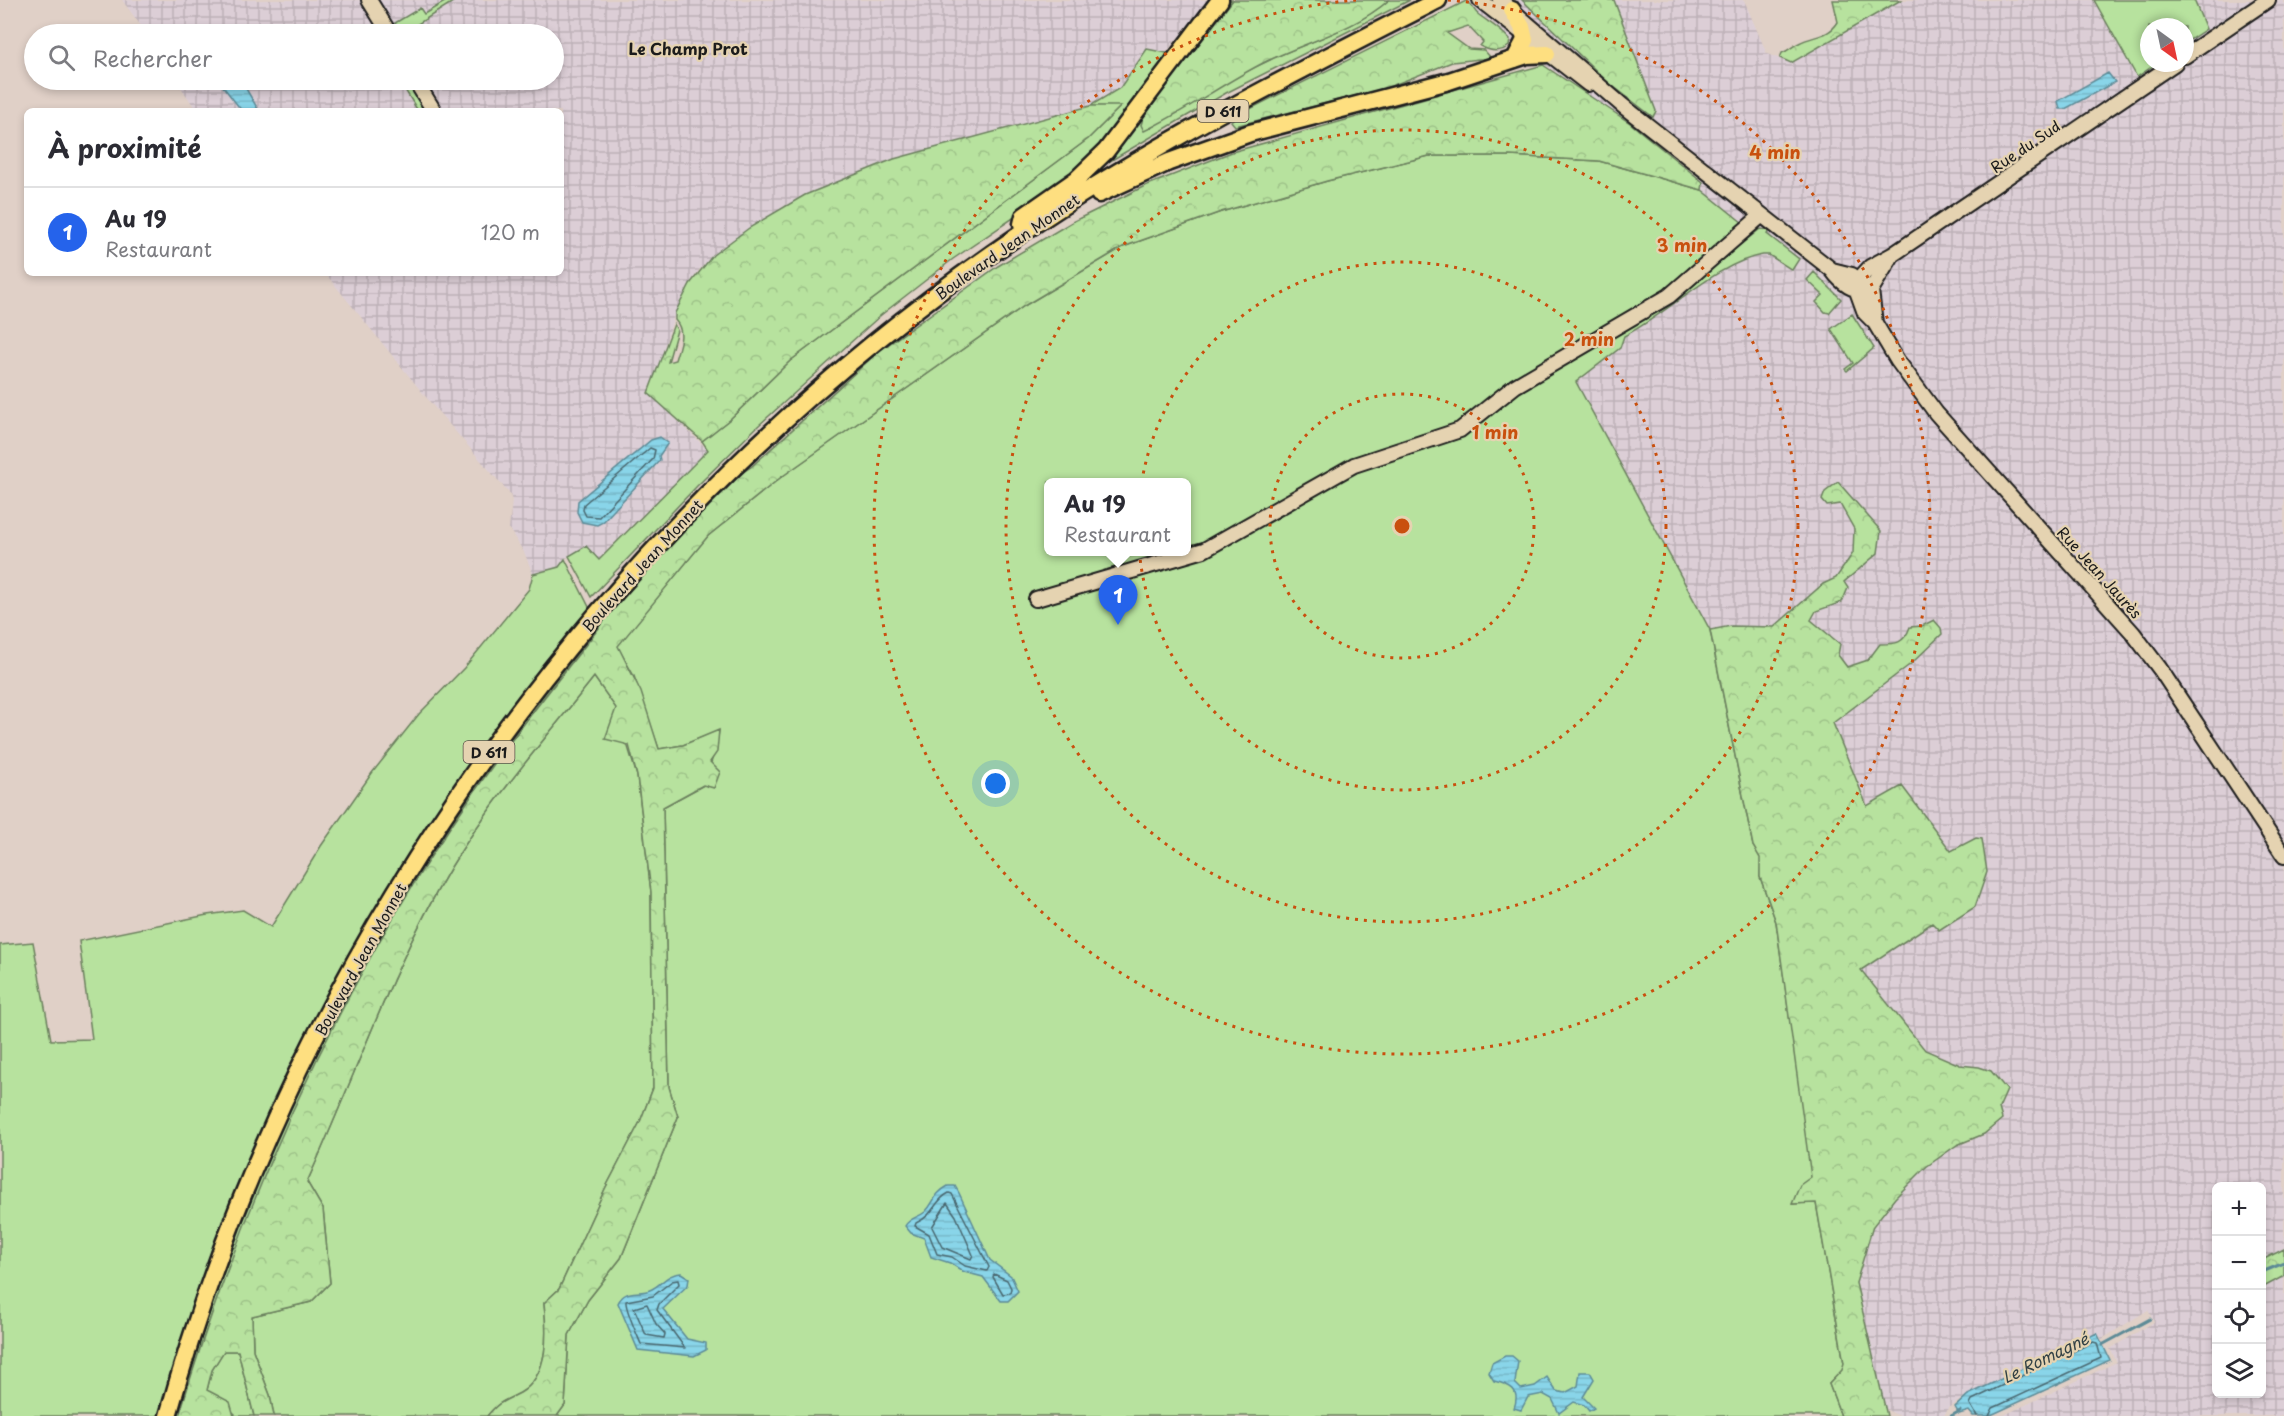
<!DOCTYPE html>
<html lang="fr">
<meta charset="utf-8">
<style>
body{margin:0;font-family:"Playpen Sans",sans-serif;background:#f2f2f3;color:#2b2b33}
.controls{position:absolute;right:18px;bottom:18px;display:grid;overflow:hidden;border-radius:9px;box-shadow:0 3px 9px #0003}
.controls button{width:54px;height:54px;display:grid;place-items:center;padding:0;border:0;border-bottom:2px solid #e1e1e2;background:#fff;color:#2b2b33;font:30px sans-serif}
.compass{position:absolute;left:2140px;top:18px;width:54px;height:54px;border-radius:50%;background:#fff;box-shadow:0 3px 9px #0003;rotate:147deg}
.you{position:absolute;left:996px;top:784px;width:21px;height:21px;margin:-15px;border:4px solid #fff;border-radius:50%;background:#1a73e8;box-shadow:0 0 0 9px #1a73e833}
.badge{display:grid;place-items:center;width:39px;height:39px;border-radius:50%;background:#2563eb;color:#fff;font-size:20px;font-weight:700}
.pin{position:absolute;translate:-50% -50px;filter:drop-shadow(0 2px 3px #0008)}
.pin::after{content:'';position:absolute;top:32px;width:21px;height:18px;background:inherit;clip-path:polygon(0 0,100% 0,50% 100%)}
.popup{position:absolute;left:1044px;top:478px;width:147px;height:78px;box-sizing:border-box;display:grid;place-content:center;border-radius:9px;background:#fff;filter:drop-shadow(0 2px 4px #0005);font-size:20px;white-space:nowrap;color:#7c7c81}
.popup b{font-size:22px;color:#2b2b33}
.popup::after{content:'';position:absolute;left:50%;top:100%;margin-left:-12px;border:12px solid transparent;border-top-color:#fff}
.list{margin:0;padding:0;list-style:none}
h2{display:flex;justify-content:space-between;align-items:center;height:78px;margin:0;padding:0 24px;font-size:26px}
h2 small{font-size:20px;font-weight:400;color:#7c7c81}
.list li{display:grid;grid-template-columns:39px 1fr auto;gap:18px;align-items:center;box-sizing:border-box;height:90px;padding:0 24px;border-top:2px solid #e1e1e2}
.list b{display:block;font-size:22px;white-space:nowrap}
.list p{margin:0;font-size:20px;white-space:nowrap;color:#7c7c81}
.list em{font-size:20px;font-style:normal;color:#7c7c81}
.icon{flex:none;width:33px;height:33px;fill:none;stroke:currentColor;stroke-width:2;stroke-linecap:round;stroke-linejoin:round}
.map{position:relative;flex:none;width:2284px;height:1416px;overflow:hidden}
.search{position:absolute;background:#fff;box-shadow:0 3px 9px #0003;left:24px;top:24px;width:540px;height:66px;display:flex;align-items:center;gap:15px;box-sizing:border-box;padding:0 21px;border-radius:33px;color:#7c7c81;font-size:22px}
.panel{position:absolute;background:#fff;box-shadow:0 3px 9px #0003;left:24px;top:108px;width:540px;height:168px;border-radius:9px}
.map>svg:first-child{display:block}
.industrial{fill:url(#industrial-grid);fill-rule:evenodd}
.grass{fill:#b7e29e;stroke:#6a7f5d;stroke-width:1.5;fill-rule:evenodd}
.forest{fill:url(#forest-crowns);stroke:#6a7f5d;stroke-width:1.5}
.water{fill:url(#water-rules);stroke:#5d8b97;stroke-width:1.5}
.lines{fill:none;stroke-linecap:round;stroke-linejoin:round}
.shore{stroke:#48666e;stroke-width:1.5}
.stream{stroke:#5d8b97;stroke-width:3}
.minor-casing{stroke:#1c1c1c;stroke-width:18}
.major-casing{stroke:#1c1c1c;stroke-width:21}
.minor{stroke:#e5d3b1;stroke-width:14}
.major{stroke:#fedf80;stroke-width:16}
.ring{fill:none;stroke:#c9500e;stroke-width:3;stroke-dasharray:3 6}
.labels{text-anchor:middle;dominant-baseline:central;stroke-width:4.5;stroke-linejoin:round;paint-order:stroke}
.shield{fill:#e5d3b1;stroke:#585349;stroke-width:1.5}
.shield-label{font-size:14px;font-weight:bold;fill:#1c1c1c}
.street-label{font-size:15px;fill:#1c1c1c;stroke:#e5d3b1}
.neighbourhood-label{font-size:16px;font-weight:bold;fill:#1c1c1c;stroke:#e5d3b1}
.water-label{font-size:16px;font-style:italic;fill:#324145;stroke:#e5d3b1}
.centre{fill:#c9500e;stroke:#e5d3b1;stroke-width:3}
.ring-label{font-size:18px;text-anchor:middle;font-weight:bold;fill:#c9500e;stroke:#e5d3b1;stroke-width:4.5;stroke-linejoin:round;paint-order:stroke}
</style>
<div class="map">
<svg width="2284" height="1416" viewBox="0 0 2284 1416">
<defs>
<pattern id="industrial-grid" width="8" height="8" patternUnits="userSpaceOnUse" patternTransform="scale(1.5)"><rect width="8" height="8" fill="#dcced6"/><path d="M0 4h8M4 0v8" fill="none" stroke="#bcb0b7"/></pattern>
<pattern id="forest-crowns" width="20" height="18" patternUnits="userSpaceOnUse" patternTransform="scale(1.5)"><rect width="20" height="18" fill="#b7e29e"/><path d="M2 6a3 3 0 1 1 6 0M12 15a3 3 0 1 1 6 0" fill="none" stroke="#9dc188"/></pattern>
<pattern id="water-rules" width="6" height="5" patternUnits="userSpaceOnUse" patternTransform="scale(1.5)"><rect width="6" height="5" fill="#89d5e9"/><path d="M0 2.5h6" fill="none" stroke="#76b6c7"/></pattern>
</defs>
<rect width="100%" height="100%" fill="#e0d0c7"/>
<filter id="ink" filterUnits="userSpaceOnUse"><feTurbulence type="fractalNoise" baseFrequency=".0167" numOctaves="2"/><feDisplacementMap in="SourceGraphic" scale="12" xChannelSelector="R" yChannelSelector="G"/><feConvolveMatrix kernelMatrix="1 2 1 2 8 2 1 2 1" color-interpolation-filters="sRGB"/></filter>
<g filter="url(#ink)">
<path class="industrial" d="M122,0H1210L1121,106L984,135L894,159L805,195L729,242L699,270L690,284L675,313L655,377L673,416L708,450L598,560L585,546L565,559L559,567L533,574L524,552L509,529L512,501L510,494L435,408L325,273H561V111H197L176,80H554V34H147Z
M1469,0H1522L1609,83L1656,111L1614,0H1744L1767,54L1791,63L1901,0H2094L2137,76L2157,63H2185V43L2206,29L2194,0H2284V1416H2002L2117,1362L2110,1349L2154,1322L2148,1310L2102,1339L2097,1333L1968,1395L1948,1408L1944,1416H1900L1883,1408L1856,1283L1873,1226L1895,1198L1926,1167L1957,1145L1971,1141L1999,1108L2007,1090L1990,1071L1979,1067L1960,1065L1925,1050L1861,970L1932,923L1976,838L1951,851L1902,786L1868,806L1833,723L1912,663L1934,620L1922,626L1910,627L1906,637L1898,644H1880L1868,660L1846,667L1838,655L1840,644L1811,619L1844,582L1878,553L1838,482L1834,506L1840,503L1854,529L1853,553L1836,578L1822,584L1774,627L1731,626L1710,630L1560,353L1658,297L1742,222L1702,190L1703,181L1668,151L1510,40L1491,21L1477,14ZM2216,1186H2262V1394H2216Z"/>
<path class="grass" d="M448,0H456L402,34L395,23L420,8L424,14Z
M1226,0H1233L1188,59L1170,79Z
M1389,0H1410L1226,93L1105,164L1144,115L1149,129C1188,105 1228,79 1270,60C1309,41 1356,29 1389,0Z
M2094,0H2194L2206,29L2185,43V27H2149V63H2157L2137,77Z
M1147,49L1167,53L1158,73L1091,158L1047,195L953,259L881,315L759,425L697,486L591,597L569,556L586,546L599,560L708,450L702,441L730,419L790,361L1088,139L1120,107L1090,106L1120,88Z
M399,80H409L427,111H418Z
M1429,156H1510L1599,161L1702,190L1743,223L1658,297H1675L1760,229L1770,230L1767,234L1799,259L1792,270L1769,255H1763C1719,261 1666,315 1624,336L1620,348L1576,382L1710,630L1753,846L1761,858L1760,877L1776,922L1812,1177L1793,1204L1816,1202L1844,1363L1843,1370L1829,1384L1841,1416H557L565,1405L569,1335L588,1300L621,1258L678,1117L669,1087L663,807L704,785C709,766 717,750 719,731L683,745L659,749L634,676L617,646L708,536L780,478L1024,306L1123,247L1221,212L1327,181ZM1049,482H1187V552H1049Z
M1814,272L1841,299L1829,313L1825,312L1816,302L1823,295L1807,280Z
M1852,314L1874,348L1847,371L1845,369L1853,363L1831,329Z
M565,559L599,627C553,686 506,743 465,805C340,994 244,1198 179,1416H0V945L33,942L51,1040L92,1039L79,941L207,915L243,910L271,927L321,846L372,773L419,714L464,668L529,589L533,574L559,567Z
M594,677L616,708L637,776L651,892L653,1088L640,1122L605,1189L559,1289L544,1303C547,1331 550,1376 520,1393C503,1402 501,1400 487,1416H274L270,1395L253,1350L252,1316L311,1302L330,1283L323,1209L307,1182C355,1077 392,966 451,867C492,799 545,739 594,677Z
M223,1351H238L254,1416H234L235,1414L207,1390L212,1370Z"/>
<path class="forest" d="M1233,0H1389C1355,30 1308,41 1267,61C1225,82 1186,111 1144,131L1141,125L1144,115Z
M1522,0H1614L1656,111L1653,117L1609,83Z
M1833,0H1901L1791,63L1780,58L1782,53C1790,50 1792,46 1799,43C1814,35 1828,38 1838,22Z
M1466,1C1473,4 1473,11 1479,15C1491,24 1500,28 1510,40L1509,46C1500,53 1489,51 1480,46L1483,42L1468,26L1447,33L1469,49L1484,50L1491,58L1452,62L1386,88L1235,126L1231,121L1236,116Z
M1543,65L1630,123L1703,182L1702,190L1599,161L1510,156H1429L1327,181L1221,212L1123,247L1024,306L780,478L708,536L618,646L641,692L659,749L683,745L719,730L717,752L710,762L720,772L714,788L703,785L663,807L669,1087L678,1117L621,1258L588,1300L569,1335L565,1405L557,1416H487C501,1400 503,1402 520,1393C550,1376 547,1331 544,1303L559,1289L605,1189L640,1122L653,1088L651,892L637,776L629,745L605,739L616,708L594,677C545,739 492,799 451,867C392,966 355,1077 307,1182L323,1209L330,1283L311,1302L252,1316L253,1350L270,1395L274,1416H254L238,1351H224L212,1370L207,1390L230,1402L234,1416H179C244,1198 338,988 468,801C509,741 554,685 599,628L598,623L733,478L751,467L878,352L998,266L1072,222L1145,186L1232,152Z
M1090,106H1121L1088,139L790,361L730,419L702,441L648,393L674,324L677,330L668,362L675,360C679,346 686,332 675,320V313L690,284L713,255L749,228L805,195L894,159Z
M1838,482L1881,531L1878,553L1844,582L1848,588L1842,602L1816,611L1811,620L1840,644L1838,655L1847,667L1868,660L1880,644C1896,644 1904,644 1910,627L1922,626L1934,620L1941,628L1942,634L1912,663L1833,723L1867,806L1902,786L1951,851L1976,838L1982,839L1987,872L1975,907L1939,930L1932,923L1861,970L1925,1050L1960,1065L1979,1067L1991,1071L2007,1090L1999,1108L2002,1119L1984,1134L1957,1145L1926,1167L1895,1198L1873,1226L1856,1283L1887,1416H1841L1829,1384L1842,1370L1844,1363L1816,1203L1792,1204L1800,1185L1811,1177L1776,922L1760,877V858L1753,846L1710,630L1731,626L1774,627L1823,584L1836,578L1853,553L1854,529L1840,504L1827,506L1822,500L1825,492Z
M2284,1249V1276L2262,1288V1260Z"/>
<path class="water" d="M2108,73L2115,82L2065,109H2060L2058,101Z
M218,80H241L259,111H242Z
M660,437L668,443L659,456L660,460L603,522L597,525L582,522L577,512L578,501L651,440Z
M948,1186H955L959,1193L990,1260L1011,1276L1018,1291L1008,1301H1001L983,1277L964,1272L950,1263L931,1257L924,1238L911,1233L905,1226C910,1217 918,1218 925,1212C935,1203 932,1195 948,1186Z
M681,1273L689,1278L688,1285L663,1309L687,1339L706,1343V1350L694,1356L638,1350L618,1303C626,1287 639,1296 652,1289C663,1283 667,1274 681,1273Z
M2097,1333L2110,1360L1989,1416H1973L1969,1411L1959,1414L1955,1407L1968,1395Z
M1505,1356H1512L1518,1361L1515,1383L1521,1389L1535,1386L1547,1377L1556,1391L1565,1393L1578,1386L1580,1372H1590L1594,1379L1583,1397L1594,1408L1589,1411L1584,1405L1574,1402L1559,1413L1552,1399L1543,1394L1528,1397L1521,1410L1514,1408C1521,1389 1510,1385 1494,1381L1489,1373L1492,1363Z"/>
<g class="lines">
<path class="shore" d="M650,448L655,450L653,459L599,517L586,516L583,510L584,504Z
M949,1193L952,1194L989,1267L987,1271L965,1266L952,1257L937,1254L929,1234L915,1226L916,1223C936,1214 933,1201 949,1193Z
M947,1203L956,1216L973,1255L971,1259L942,1247L932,1227Z
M994,1274L1007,1280L1011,1288L1010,1293L1003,1294L993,1277Z
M678,1280L679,1284L659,1304L657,1310L685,1348L641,1344C638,1337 625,1308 626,1301L653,1296L672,1281Z
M647,1304L656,1324L665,1334L664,1338L646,1335L634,1308Z
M1977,1416L1970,1404L1972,1400L2093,1342L2097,1343L2101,1358L1993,1408L1989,1416"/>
<path class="stream" d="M2262,1272L2284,1263
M2102,1345L2150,1319
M1951,1416L1960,1411"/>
<g class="minor-casing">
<path id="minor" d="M369,0L390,34
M1480,0L1588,84
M1500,0L1623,106L1832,270C1842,284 1854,293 1871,290
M2185,56L2268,0
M2175,63L1892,255L1870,267L1860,278L1857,291L1865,313L1875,323L1897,360L1936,413L2133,633L2160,669L2284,856
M415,80L434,111
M1832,270L1852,275L1871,290L1875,323
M1871,290L1891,257
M1036,599L1204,550L1354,465L1460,430L1515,386L1669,296L1762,215"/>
</g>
<g class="major-casing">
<path id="major" d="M1512,10L1522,27L1525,40L1515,59
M1099,194L1169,162L1250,133L1449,81L1527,55L1547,54
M1022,224L1024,216L1077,179L1106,151L1220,0
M168,1416C299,940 609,514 1016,237C1149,146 1294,73 1438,0"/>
</g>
<use href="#minor" class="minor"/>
<use href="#major" class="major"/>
</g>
</g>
<g class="ring">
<circle cx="1402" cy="526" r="132"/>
<circle cx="1402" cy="526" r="264"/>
<circle cx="1402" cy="526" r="396"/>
<path d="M1448 0A528 528 0 1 1 1356 0"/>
</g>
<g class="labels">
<g class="shield">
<rect x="1197.5" y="100" width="51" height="22" rx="4.5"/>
<rect x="463.5" y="741" width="51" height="22" rx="4.5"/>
</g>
<g class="shield-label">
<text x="1223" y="111">D 611</text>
<text x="489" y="752">D 611</text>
</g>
<g class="street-label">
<text transform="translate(2025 146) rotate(-34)">Rue du Sud</text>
<text transform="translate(1007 246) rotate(-35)">Boulevard Jean Monnet</text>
<text transform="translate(642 565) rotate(-48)">Boulevard Jean Monnet</text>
<text transform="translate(2100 572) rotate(48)">Rue Jean Jaurès</text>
<text transform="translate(360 959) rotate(-61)">Boulevard Jean Monnet</text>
</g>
<g class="neighbourhood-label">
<text x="688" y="48">Le Champ Prot</text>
</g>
<g class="water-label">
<text transform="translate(2045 1357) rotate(-26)">Le Romagné</text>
</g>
</g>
<circle cx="1402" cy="526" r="9" class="centre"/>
<g class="ring-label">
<text x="1775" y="159">4 min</text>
<text x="1682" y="252">3 min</text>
<text x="1589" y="346">2 min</text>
<text x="1495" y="439">1 min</text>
</g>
</svg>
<div class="controls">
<button>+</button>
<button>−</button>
<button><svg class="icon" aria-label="locate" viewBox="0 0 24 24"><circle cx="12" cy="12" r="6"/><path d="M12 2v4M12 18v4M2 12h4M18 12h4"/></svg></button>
<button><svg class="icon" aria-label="layers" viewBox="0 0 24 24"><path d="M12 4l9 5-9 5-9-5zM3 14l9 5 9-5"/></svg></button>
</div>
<svg class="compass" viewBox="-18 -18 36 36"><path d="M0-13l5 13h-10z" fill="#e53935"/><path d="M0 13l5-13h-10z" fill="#7c7c81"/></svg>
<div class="you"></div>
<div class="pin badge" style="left:1118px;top:625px">1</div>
<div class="popup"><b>Au 19</b>Restaurant</div>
<div class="search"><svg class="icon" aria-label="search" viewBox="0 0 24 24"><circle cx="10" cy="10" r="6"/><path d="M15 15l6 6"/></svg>Rechercher</div>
<section class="panel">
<h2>À proximité<small></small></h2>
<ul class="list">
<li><span class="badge">1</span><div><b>Au 19</b><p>Restaurant</p></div><em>120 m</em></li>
</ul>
</section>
</div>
